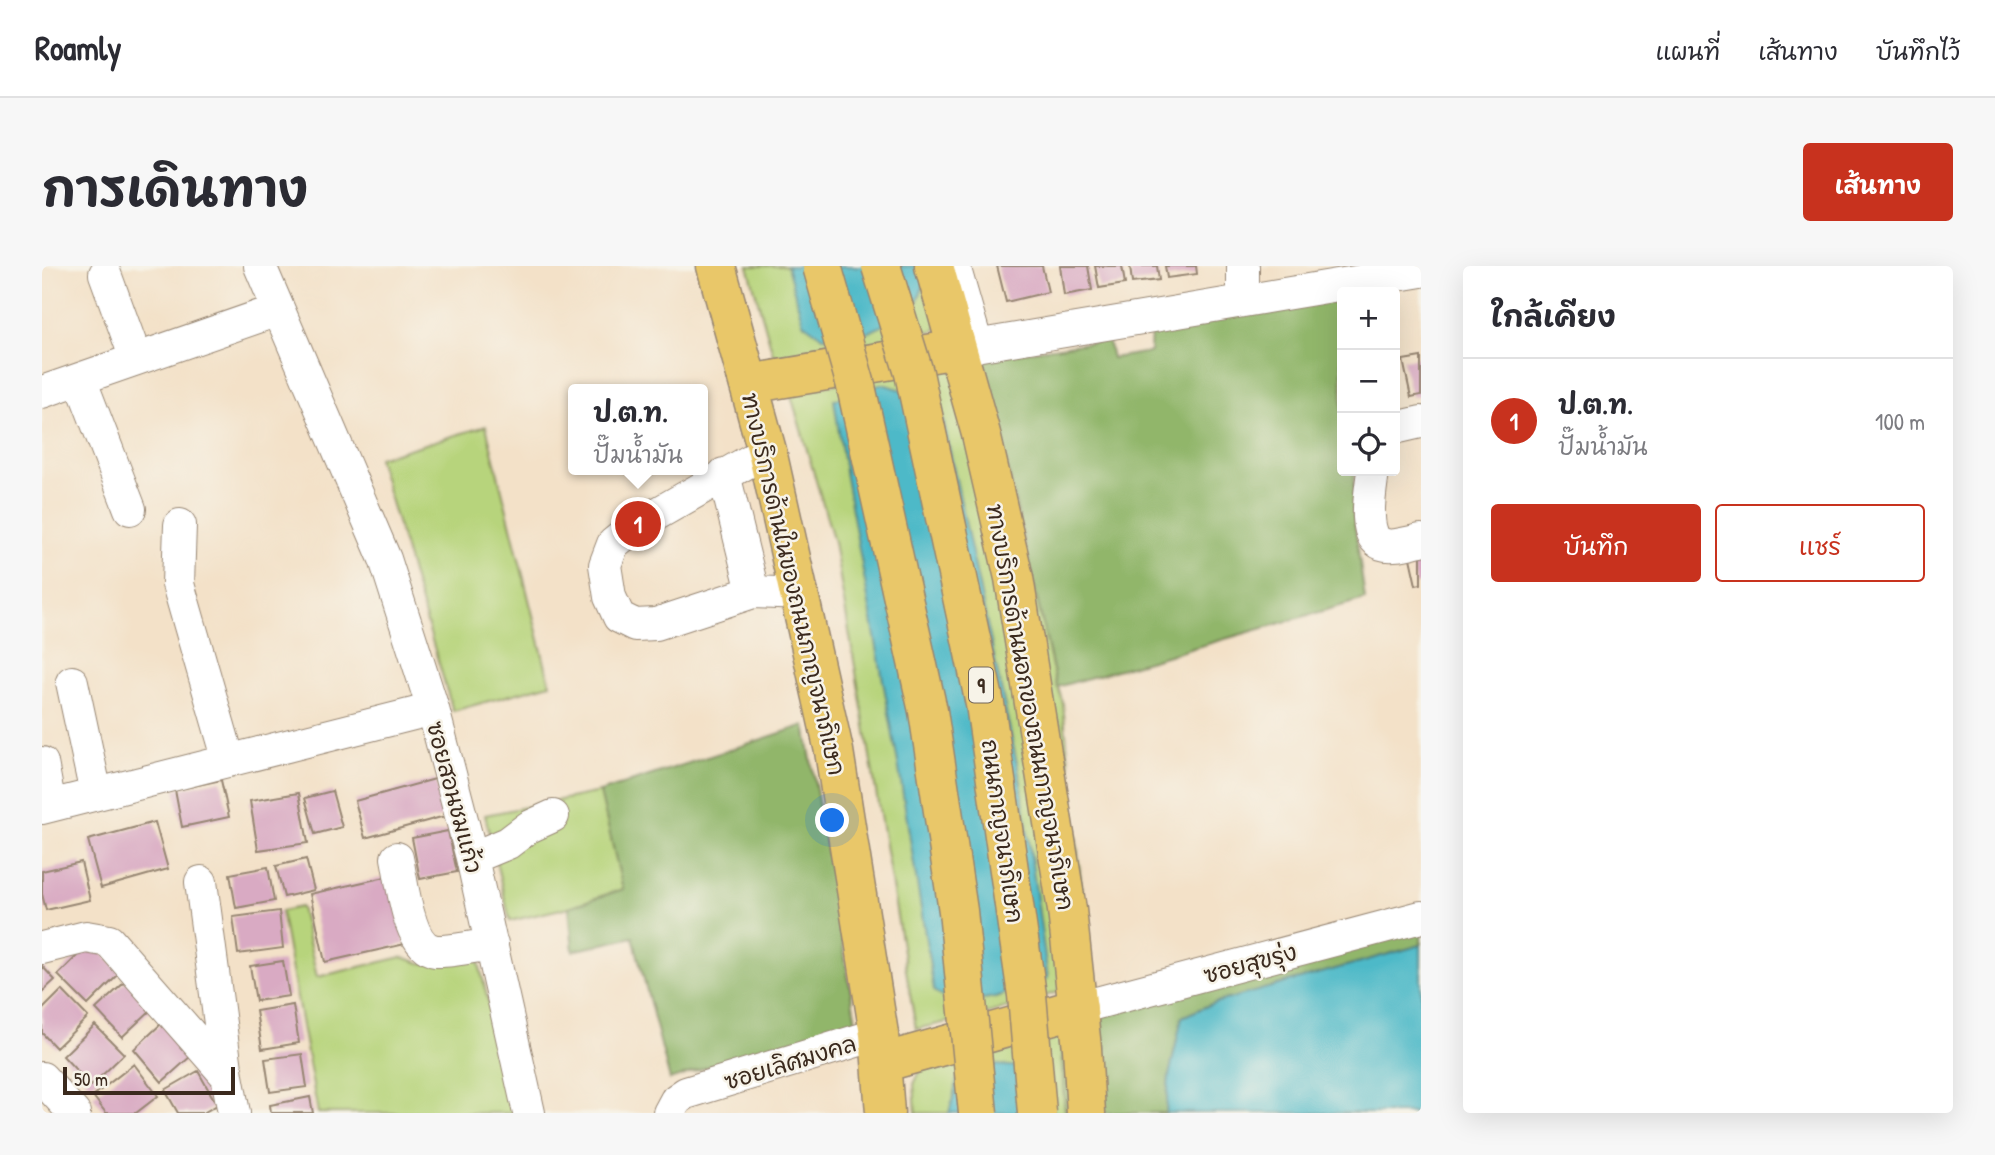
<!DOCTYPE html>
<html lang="th">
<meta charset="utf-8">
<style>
body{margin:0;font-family:"Patrick Hand","Playpen Sans Thai",sans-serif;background:#f7f7f7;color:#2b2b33}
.controls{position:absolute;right:21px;top:21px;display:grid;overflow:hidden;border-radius:7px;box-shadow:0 7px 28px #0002}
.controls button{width:63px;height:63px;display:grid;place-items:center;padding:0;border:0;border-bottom:2px solid #e1e1e2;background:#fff;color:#2b2b33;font:35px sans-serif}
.scale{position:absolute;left:21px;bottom:18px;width:172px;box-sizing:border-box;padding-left:7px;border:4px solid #3b2a1e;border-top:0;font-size:19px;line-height:24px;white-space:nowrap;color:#3b2a1e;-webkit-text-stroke:5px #f7f3e8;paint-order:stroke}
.you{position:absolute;left:791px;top:555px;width:24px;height:24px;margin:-18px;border:5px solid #fff;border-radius:50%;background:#1a73e8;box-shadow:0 0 0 10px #1a73e833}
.badge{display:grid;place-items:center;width:46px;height:46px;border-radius:50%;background:#c8321e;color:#fff;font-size:23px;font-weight:700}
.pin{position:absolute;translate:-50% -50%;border:4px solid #fff;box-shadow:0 2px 7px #0006}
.popup{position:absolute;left:526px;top:118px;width:140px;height:91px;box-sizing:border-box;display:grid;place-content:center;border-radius:7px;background:#fff;filter:drop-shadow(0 2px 5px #0005);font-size:23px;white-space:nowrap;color:#7c7c81}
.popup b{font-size:26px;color:#2b2b33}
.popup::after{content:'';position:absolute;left:50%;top:100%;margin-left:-14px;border:14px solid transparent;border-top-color:#fff}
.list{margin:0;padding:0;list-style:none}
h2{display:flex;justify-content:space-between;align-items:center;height:91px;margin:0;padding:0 28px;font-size:30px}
h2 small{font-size:23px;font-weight:400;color:#7c7c81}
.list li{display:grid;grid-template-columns:46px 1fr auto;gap:21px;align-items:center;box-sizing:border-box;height:126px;padding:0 28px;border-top:2px solid #e1e1e2}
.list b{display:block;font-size:26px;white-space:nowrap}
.list p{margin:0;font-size:23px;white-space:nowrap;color:#7c7c81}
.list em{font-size:23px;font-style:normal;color:#7c7c81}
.actions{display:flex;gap:14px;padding:21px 28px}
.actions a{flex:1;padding:16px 0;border:2px solid #c8321e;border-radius:7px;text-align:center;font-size:24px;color:#c8321e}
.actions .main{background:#c8321e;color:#fff}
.icon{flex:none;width:38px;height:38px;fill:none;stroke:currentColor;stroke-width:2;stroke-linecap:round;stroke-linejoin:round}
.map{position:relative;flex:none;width:1379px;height:847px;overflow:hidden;border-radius:7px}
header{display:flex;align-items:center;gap:42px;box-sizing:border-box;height:98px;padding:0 35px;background:#fff;border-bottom:2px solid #e1e1e2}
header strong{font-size:33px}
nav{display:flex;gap:38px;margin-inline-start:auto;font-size:24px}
.intro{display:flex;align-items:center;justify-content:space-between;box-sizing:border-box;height:168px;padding:0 42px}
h1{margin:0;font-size:49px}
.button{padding:18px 32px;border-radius:7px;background:#c8321e;color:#fff;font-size:24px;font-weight:700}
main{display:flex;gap:42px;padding:0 42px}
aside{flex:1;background:#fff;border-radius:7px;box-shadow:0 7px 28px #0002}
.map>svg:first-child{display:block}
.green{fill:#b7d47b;stroke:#797f4c;stroke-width:2}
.forest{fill:#91b66b;stroke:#667044;stroke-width:2}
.water{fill:#4db9c8;stroke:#447273;stroke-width:2}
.building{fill:#d9aac3}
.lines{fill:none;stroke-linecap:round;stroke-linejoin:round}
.minor-casing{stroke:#978673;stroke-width:34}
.major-casing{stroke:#978673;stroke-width:41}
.minor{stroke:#fff;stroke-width:32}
.major{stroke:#e9c769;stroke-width:38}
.highway-bridge-casing{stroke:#978673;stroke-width:41;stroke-linecap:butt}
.highway-bridge{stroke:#e9c769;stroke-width:38}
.labels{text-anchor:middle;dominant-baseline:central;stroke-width:5;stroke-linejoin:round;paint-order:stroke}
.shield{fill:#f7f3e8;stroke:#73665b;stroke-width:2}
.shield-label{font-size:21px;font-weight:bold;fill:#3b2a1e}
.street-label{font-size:23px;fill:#3b2a1e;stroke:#f7f3e8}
</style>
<header>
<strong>Roamly</strong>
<nav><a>แผนที่</a><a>เส้นทาง</a><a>บันทึกไว้</a></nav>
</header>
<div class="intro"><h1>การเดินทาง</h1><a class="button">เส้นทาง</a></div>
<main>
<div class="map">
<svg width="1379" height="847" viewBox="0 0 1379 847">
<rect width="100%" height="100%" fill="#f7f3e8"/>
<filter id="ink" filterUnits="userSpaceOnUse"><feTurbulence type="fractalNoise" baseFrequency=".0143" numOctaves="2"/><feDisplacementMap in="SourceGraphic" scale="14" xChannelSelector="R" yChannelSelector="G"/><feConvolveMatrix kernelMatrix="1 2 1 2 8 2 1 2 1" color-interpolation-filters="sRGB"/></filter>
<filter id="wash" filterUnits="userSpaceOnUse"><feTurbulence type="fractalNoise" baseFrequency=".00686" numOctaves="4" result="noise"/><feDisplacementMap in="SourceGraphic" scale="28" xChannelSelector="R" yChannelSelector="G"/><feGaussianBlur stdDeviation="1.57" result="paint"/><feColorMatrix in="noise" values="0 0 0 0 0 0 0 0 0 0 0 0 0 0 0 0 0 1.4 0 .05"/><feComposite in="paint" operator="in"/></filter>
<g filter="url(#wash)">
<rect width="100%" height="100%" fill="#f3e1c8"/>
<path class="green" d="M706,0H901L894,64L733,95Z
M941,92L1010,401L1021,438L1049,716L950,746L874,763L792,276L748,126Z
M444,160L508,418L411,445L336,192Z
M558,526L581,623L527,641L468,655L443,549Z
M259,641L275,711L360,691L378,697L395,698L435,689L473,847H276L239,645Z
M1018,768L1023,847H874L872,818L882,797Z"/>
<path class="forest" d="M1300,30V205H1312L1311,247L1323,333L1015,421L941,92L1066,74L1070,92L1108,86L1109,64Z
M763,459L814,756L792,765L714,784L628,814L591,671L531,685L527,641L581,623L558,526Z
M1379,659V679L1172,737L1140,751L1127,810L1124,847H1023L1018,768L1020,758Z"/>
<path class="water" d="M745,0H880L884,13L872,45L825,67L781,71L761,57Z
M840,118L897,134L978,511L1006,712L954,731L909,738L892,725L856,497L803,206L792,134Z
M1379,679V847H1124L1127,810L1140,751L1172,737Z
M953,799L983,801L1013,847H907L916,810Z"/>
<g id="blocks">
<path class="building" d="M955,0H1000L1006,26L964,36Z
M1018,0H1046L1050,24L1022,29Z
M1053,0H1080L1083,18L1057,22Z
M1088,0H1115L1117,14L1090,17Z
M1123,0H1154L1155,8L1125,12Z
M1379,91V129L1369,131L1361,94Z
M1379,280V318L1374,319L1366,283Z
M393,513L403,550L323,572L313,535Z
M179,514L187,551L140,561L133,524Z
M290,525L300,561L273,568L263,532Z
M257,527L266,577L216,584L208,535Z
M113,556L126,603L59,622L46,574Z
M406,565L415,606L378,613L370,572Z
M264,593L272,624L242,631L234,600Z
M39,596L48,634L4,644L0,628V605Z
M226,601L232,635L194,642L188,608Z
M348,610L363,678L283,696L268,628Z
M237,645L241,682L196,688L191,651Z
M49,676L79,706L46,739L16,709Z
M241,695L247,730L214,735L208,700Z
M0,700L13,714L0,726Z
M84,715L110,743L80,771L54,743Z
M20,724L46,751L14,782L0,767V744Z
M251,739L257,777L220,783L214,745Z
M120,757L149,790L120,816L92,783Z
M53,759L82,788L49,820L21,790Z
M260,788L265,821L228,826L223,793Z
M92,798L116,830L94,847H64L51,830Z
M156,805L175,839L161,847H136L123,824Z
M268,831L271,847H229L228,839Z"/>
</g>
</g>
<g filter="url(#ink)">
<use href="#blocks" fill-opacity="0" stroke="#978673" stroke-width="2"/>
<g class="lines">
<g class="minor-casing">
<path id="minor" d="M218,0L343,293L391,443
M912,0L935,80
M1201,0V35
M63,8L94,93
M915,83L1379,5
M38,113L88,243
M0,126L236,44
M1353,162L1379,156
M725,185L592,261L571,278L563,299L568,331L577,351L593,359L614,358L711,326L759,328
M1331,205C1329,223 1319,270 1340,278C1351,282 1368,276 1379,274
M682,208L711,326
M138,259L136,318L187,495
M30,416L54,528
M0,497L8,540
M0,542L391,443L430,592L487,847
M355,592C360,615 366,682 394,685C409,686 434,680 450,678
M430,592L466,577L487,561L511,550
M159,616L185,810
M0,682L44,671L67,675L185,810L192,847
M1036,742L1379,651
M0,812L32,847
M627,847L634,834L644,827L837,768"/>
</g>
<g class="major-casing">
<path id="major" d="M674,0L725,185L792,485L837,768L843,847
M892,0L939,168L972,312L1025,644L1040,782L1044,847
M707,118L915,83
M840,797L1036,742"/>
</g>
<use href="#minor" class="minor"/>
<use href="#major" class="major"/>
<g class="highway-bridge-casing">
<path id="highway-bridge" d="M780,0L813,116L886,445L916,645L936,847
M839,0L872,107L943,438L985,729L995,847"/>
</g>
<use href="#highway-bridge" class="highway-bridge"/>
</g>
</g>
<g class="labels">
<rect class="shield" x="927" y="401.5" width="24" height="35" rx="5"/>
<g class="shield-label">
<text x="939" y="419">9</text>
</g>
<g class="street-label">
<text transform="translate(752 318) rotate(77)">ทางบริการด้านในของถนนกาญจนาภิเษก</text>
<text transform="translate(989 441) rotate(80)">ทางบริการด้านนอกของถนนกาญจนาภิเษก</text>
<text transform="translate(413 531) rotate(75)">ซอยสอนชมแก้ว</text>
<text transform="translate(961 565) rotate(82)">ถนนกาญจนาภิเษก</text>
<text transform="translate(1208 697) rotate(-15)">ซอยสุขรุ่ง</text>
<text transform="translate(748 796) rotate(-17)">ซอยเลิศมงคล</text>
</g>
</g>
</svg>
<div class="controls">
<button>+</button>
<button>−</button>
<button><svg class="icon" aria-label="locate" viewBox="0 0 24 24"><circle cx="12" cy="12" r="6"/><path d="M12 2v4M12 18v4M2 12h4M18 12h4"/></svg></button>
</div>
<div class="scale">50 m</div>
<div class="you"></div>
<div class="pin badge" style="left:596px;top:258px">1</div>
<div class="popup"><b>ป.ต.ท.</b>ปั๊มน้ำมัน</div>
</div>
<aside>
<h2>ใกล้เคียง<small></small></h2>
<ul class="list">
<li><span class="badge">1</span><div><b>ป.ต.ท.</b><p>ปั๊มน้ำมัน</p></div><em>100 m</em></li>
</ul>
<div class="actions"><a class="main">บันทึก</a><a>แชร์</a></div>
</aside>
</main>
